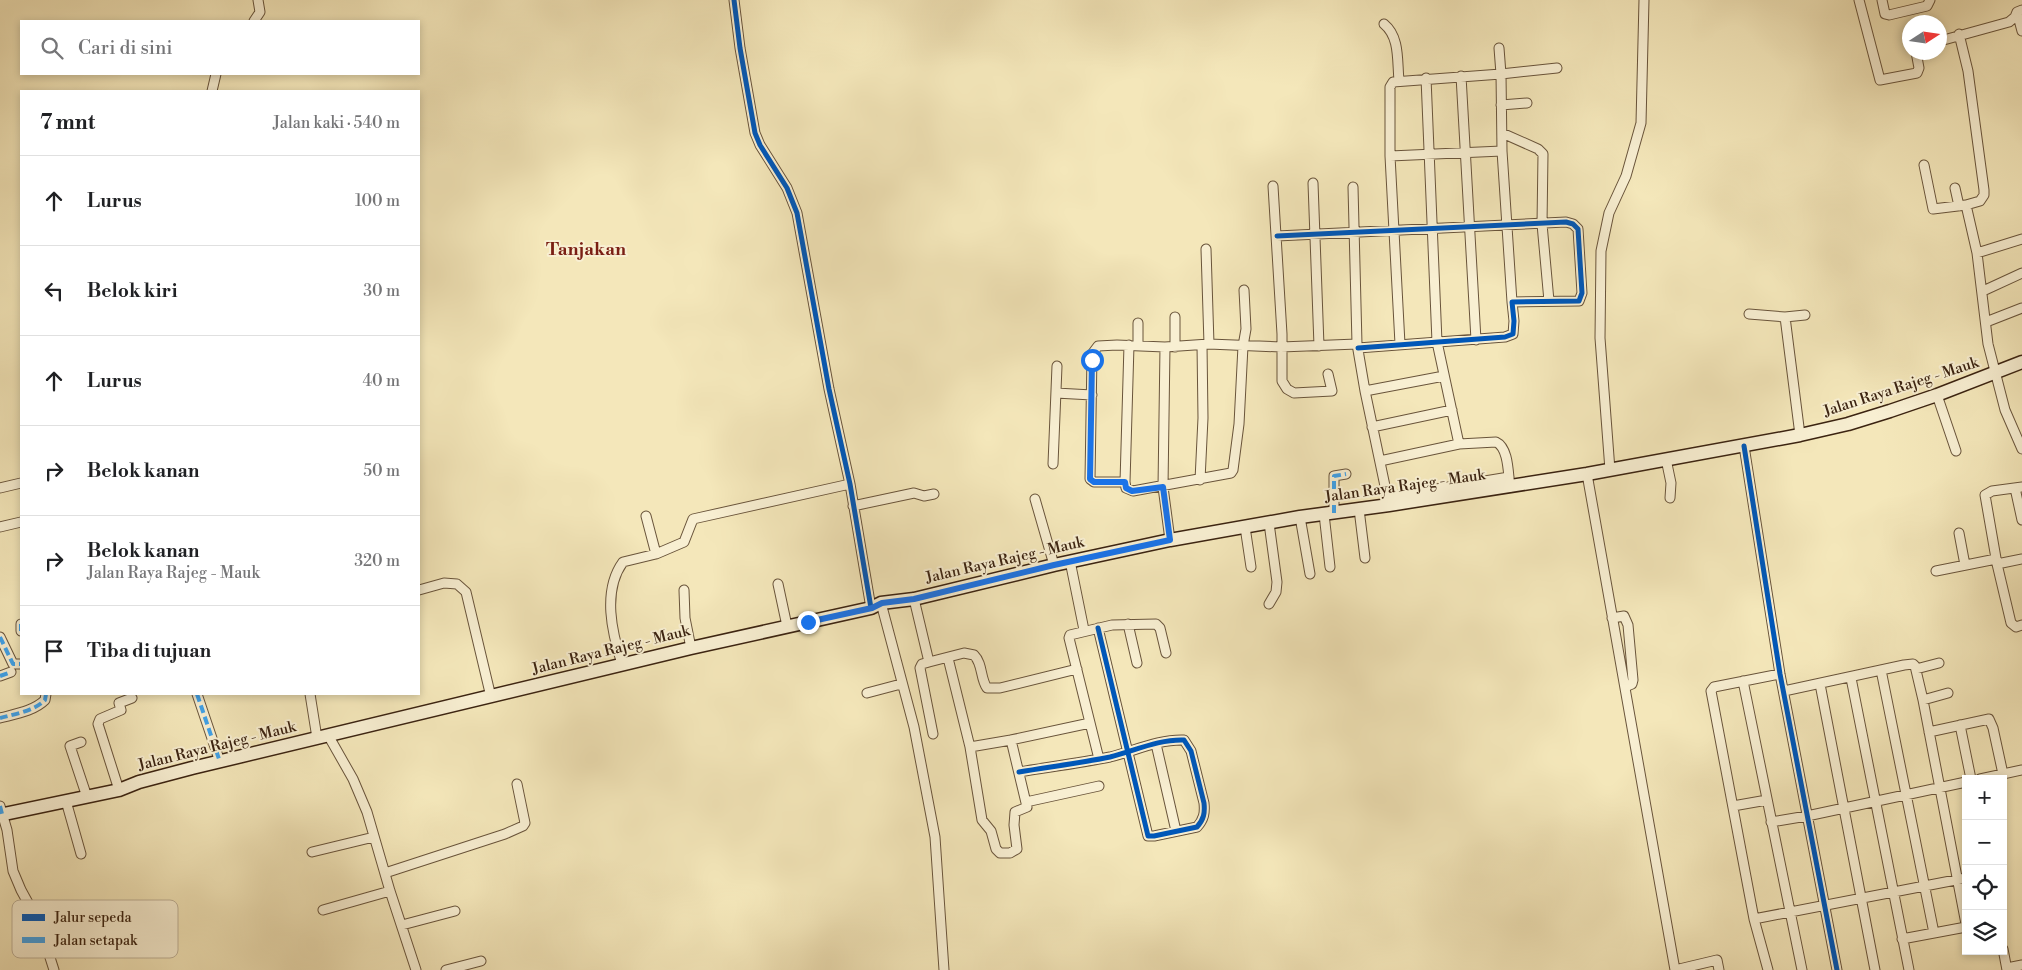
<!DOCTYPE html>
<html lang="id">
<meta charset="utf-8">
<style>
body{margin:0;font-family:"Libre Bodoni",serif;background:#f2f2f2;color:#202124}
.controls{position:absolute;right:15px;bottom:15px;display:grid;overflow:hidden;border-radius:0px;box-shadow:0 2px 8px #0003}
.controls button{width:45px;height:45px;display:grid;place-items:center;padding:0;border:0;border-bottom:1px solid #e0e0e0;background:#fff;color:#202124;font:25px sans-serif}
.compass{position:absolute;left:1902px;top:15px;width:45px;height:45px;border-radius:50%;background:#fff;box-shadow:0 2px 8px #0003;rotate:78deg}
.stop{position:absolute;width:15px;height:15px;margin:-11px;border:4px solid #1a73e8;border-radius:50%;background:#fff}
.stop.end{background:#1a73e8;border-color:#fff;box-shadow:0 1px 5px #0008}
.list{margin:0;padding:0;list-style:none}
h2{display:flex;justify-content:space-between;align-items:center;height:65px;margin:0;padding:0 20px;font-size:21px}
h2 small{font-size:16px;font-weight:400;color:#757577}
.list li{display:grid;grid-template-columns:32px 1fr auto;gap:15px;align-items:center;box-sizing:border-box;height:90px;padding:0 20px;border-top:1px solid #e0e0e0}
.list b{display:block;font-size:19px;white-space:nowrap}
.list p{margin:0;font-size:16px;white-space:nowrap;color:#757577}
.list em{font-size:16px;font-style:normal;color:#757577}
.icon{flex:none;width:28px;height:28px;fill:none;stroke:currentColor;stroke-width:2;stroke-linecap:round;stroke-linejoin:round}
.map{position:relative;flex:none;width:2022px;height:970px;overflow:hidden}
.search{position:absolute;background:#fff;box-shadow:0 2px 8px #0003;left:20px;top:20px;width:400px;height:55px;display:flex;align-items:center;gap:12px;box-sizing:border-box;padding:0 18px;border-radius:0px;color:#757577;font-size:19px}
.panel{position:absolute;background:#fff;box-shadow:0 2px 8px #0003;left:20px;top:90px;width:400px;height:605px;border-radius:0px}
.map>svg:first-child{display:block}
.lines{fill:none;stroke-linecap:round;stroke-linejoin:round}
.minor-casing{stroke:#69543b;stroke-width:11}
.secondary-casing{stroke:#3b2311;stroke-width:15}
.minor{stroke:#f8efd2;stroke-width:9}
.secondary{stroke:#f8efd2;stroke-width:12}
.quiet{stroke:#3fa2ea;stroke-width:4;stroke-dasharray:8 4;stroke-linecap:butt}
.cycleway-casing{stroke:#f8efd2;stroke-width:8}
.cycleway{stroke:#0057b8;stroke-width:5}
.route{stroke:#1a73e8;stroke-width:6}
.labels{text-anchor:middle;dominant-baseline:central;stroke-width:4;stroke-linejoin:round;paint-order:stroke}
.street-label{font-size:15px;fill:#3b2311;stroke:#f8efd2}
.quarter-label{font-size:18px;font-weight:bold;fill:#7a1f14;stroke:#f8efd2}
.key{fill:#f8efd2;stroke:#bfb298;stroke-width:1}
.key-label{font-size:14px;fill:#3b2311}
</style>
<div class="map">
<svg width="2022" height="970" viewBox="0 0 2022 970">
<rect width="100%" height="100%" fill="#f4e7ba"/>
<filter id="stains"><feTurbulence type="fractalNoise" baseFrequency=".004" numOctaves="4"/><feColorMatrix values="0 0 0 0 .2 0 0 0 0 .09 0 0 0 0 .02 0 0 0 .5 -.17"/></filter>
<radialGradient id="worn" r=".72"><stop offset=".6" stop-color="#630" stop-opacity="0"/><stop offset="1" stop-color="#630" stop-opacity=".3"/></radialGradient>
<g class="lines">
<g class="minor-casing">
<path id="minor" d="M734,0L740,48L755,133L760,145L787,188L797,213L829,389L850,484L871,608
M1859,0L1880,80L1917,73L1919,68L1916,52
M1882,0L1885,14L1889,15L1927,6L1930,0
M2017,12L2022,31
M254,21L260,12L258,0
M1384,24C1400,37 1397,61 1399,80
M1959,34L1968,71L1984,190V195L1980,201L1966,205L1977,253L1988,344L2005,410L2022,449
M1940,41L2009,22L2015,17L2017,12L2022,10
M1499,48L1501,74L1557,68
M1461,76L1476,340
M1426,78L1437,342L1459,444L1496,442C1509,448 1508,474 1510,487
M212,91L216,74
M1501,105L1527,103
M1502,133L1538,149L1543,154L1542,224L1549,301
M1390,156L1502,151
M1924,165L1933,209L1966,205
M1313,183L1319,346
M1273,186L1282,334V381L1287,389L1294,393L1332,391L1328,374
M1353,187L1357,344L1365,391L1389,505
M1955,188L1959,206
M1277,236L1566,222L1573,224L1578,229L1582,293L1579,301L1512,302L1514,321L1513,334L1505,337L1358,348
M1206,249L1209,344
M1977,253L2022,239
M1983,291L2022,273
M1749,314L1785,317L1805,315
M1175,317V347
M1785,317L1800,435
M1986,322L2022,308
M1138,323V345
M1400,344L1390,156V87L1393,82L1501,74L1502,151L1512,302
M1129,345L1125,482L1126,488L1133,491L1231,473L1233,470L1239,424L1243,346L1246,329L1244,290
M1165,347L1163,487L1170,540
M1365,391L1444,376
M1056,393L1092,395
M1937,395L1956,451
M1372,427L1452,410
M1744,446L1780,674L1837,970
M1666,459L1671,483L1670,498
M1380,461L1459,444
M1053,464L1057,366
M1610,470L1600,338L1601,251L1609,213L1626,176L1641,123L1644,0
M1587,474L1675,970
M1200,480L1203,418L1202,345
M1125,482H1094L1090,479L1092,354L1098,346L1117,345L1165,347L1209,344L1281,347L1357,344
M0,488L21,483
M2015,488L2022,520
M1388,497L1509,477
M1035,499L1054,565
M853,506L914,493L924,496L934,494
M1359,509L1365,558
M1334,513V476L1346,474
M1324,514L1330,567
M646,516L656,554
M1300,517L1310,574
M1269,523L1277,582L1276,592L1269,604
M0,527L21,522
M1245,527L1251,567
M1959,533L1965,565
M2022,559L1997,564L2011,623L2016,627L2022,625
M1070,561L1084,630
M1997,564L1985,495L1992,491L2022,487
M1936,571L1996,559
M778,584L787,626
M419,590L444,583L457,584L466,592L491,697
M684,590L685,618L691,648
M914,599L929,662L964,653L974,655C983,664 980,678 987,688H1000L1077,669
M881,603L914,727L935,837L944,970
M1612,618L1624,616L1628,625L1633,680L1632,684L1625,687
M21,624V631
M1128,624L1137,663
M0,637L13,664H21
M948,658L970,747L982,820L991,831L996,849L1000,853H1010L1017,849L1014,825L1015,812L1027,807L1011,740L970,747
M929,662L922,664L920,668L933,734
M622,664C612,633 602,591 623,562L656,554L684,542L693,519L850,484
M1916,669L1939,663
M1881,670L1934,933
M0,676L11,672
M1851,678L1909,970
M1743,681L1802,970
M1820,684L1875,970
M1784,691L1904,665L1913,664L1915,666L1923,700L1966,924
M867,693L901,684
M197,694L220,762
M310,694L317,738
M1923,700L1948,693
M0,718C15,714 34,711 45,700L46,694
M1960,725L1971,779
M1929,732L1989,719L1993,728L2003,774
M328,735L353,779L367,812L390,891L416,970
M1011,740L1090,723
M81,742L70,746L87,797
M1156,744L1176,831
M1099,759L1069,638L1070,635L1112,625L1156,624L1160,628L1166,653
M1019,772C1049,767 1080,763 1110,757C1134,751 1159,739 1184,740L1191,751L1204,803C1205,813 1204,819 1197,827L1154,836H1148L1098,628
M1980,779L2022,770
M119,790L98,724L100,719L121,710L119,703L132,698
M66,801L81,854
M1026,802L1099,786
M0,806L7,830L13,871L21,890L39,923L54,970
M1733,806L1767,800
M1771,822L1807,816L1966,782
M312,852L374,837
M385,873L505,834L523,826L525,823L517,784
M323,910L390,891
M1754,919L1966,878
M402,925L455,911
M1902,939L1966,927
M2003,949L2007,970
M2007,968L2022,965
M446,970L481,961
M1675,970L1717,960L1719,970
M1768,970L1754,919L1711,691L1714,687L1780,674"/>
</g>
<g class="secondary-casing">
<path id="secondary" d="M0,815L119,790L139,782L192,768L691,648L871,608L881,603L914,599L1054,565L1170,540L1300,517L1389,505L1587,474L1800,435L1848,424L1890,411L1937,395L2022,362"/>
</g>
<use href="#minor" class="minor"/>
<use href="#secondary" class="secondary"/>
<path class="quiet" d="M1334,513V476L1346,474
M21,624V631
M0,637L13,664H21
M0,676L11,672
M197,694L220,762
M0,718C15,714 34,711 45,700L46,694
M0,806L2,814"/>
<g class="cycleway-casing">
<path id="cycleway" d="M734,0L740,48L755,133L760,145L787,188L797,213L829,389L850,484L871,608
M1277,236L1566,222L1573,224L1578,229L1582,293L1579,301L1512,302L1514,321L1513,334L1505,337L1358,348
M1744,446L1780,674L1837,970
M1019,772C1049,767 1080,763 1110,757C1134,751 1159,739 1184,740L1191,751L1204,803C1205,813 1204,819 1197,827L1154,836H1148L1098,628"/>
</g>
<use href="#cycleway" class="cycleway"/>
</g>
<g class="lines">
<path class="route" d="M808,622L872,608L882,603L914,599L1054,565L1170,540L1163,487L1132,491L1126,488L1125,482H1094L1090,479L1092,360"/>
</g>
<g class="labels">
<g class="street-label">
<text transform="translate(1901 387) rotate(-18)">Jalan Raya Rajeg - Mauk</text>
<text transform="translate(1405 486) rotate(-8)">Jalan Raya Rajeg - Mauk</text>
<text transform="translate(1005 560) rotate(-13)">Jalan Raya Rajeg - Mauk</text>
<text transform="translate(611 650) rotate(-14)">Jalan Raya Rajeg - Mauk</text>
<text transform="translate(217 746) rotate(-14)">Jalan Raya Rajeg - Mauk</text>
</g>
<g class="quarter-label">
<text x="586" y="249">Tanjakan</text>
</g>
</g>
<rect x="12" y="900" width="166" height="58" rx="8" class="key"/>
<rect x="22" y="914" width="23" height="7" fill="#0057b8"/>
<rect x="22" y="937" width="23" height="6" fill="#3fa2ea"/>
<g class="key-label">
<text x="54" y="922">Jalur sepeda</text>
<text x="54" y="945">Jalan setapak</text>
</g>
<rect width="100%" height="100%" filter="url(#stains)"/>
<rect width="100%" height="100%" fill="url(#worn)"/>
</svg>
<div class="controls">
<button>+</button>
<button>−</button>
<button><svg class="icon" aria-label="locate" viewBox="0 0 24 24"><circle cx="12" cy="12" r="6"/><path d="M12 2v4M12 18v4M2 12h4M18 12h4"/></svg></button>
<button><svg class="icon" aria-label="layers" viewBox="0 0 24 24"><path d="M12 4l9 5-9 5-9-5zM3 14l9 5 9-5"/></svg></button>
</div>
<svg class="compass" viewBox="-18 -18 36 36"><path d="M0-13l5 13h-10z" fill="#e53935"/><path d="M0 13l5-13h-10z" fill="#757577"/></svg>
<div class="stop" style="left:1092px;top:360px"></div>
<div class="stop end" style="left:808px;top:622px"></div>
<div class="search"><svg class="icon" aria-label="search" viewBox="0 0 24 24"><circle cx="10" cy="10" r="6"/><path d="M15 15l6 6"/></svg>Cari di sini</div>
<section class="panel">
<h2>7 mnt<small>Jalan kaki · 540 m</small></h2>
<ul class="list">
<li><svg class="icon" aria-label="ahead" viewBox="0 0 24 24"><path d="M12 20V5M6 11l6-6 6 6"/></svg><div><b>Lurus</b></div><em>100 m</em></li>
<li><svg class="icon" aria-label="left" viewBox="0 0 24 24"><path d="M17 20v-9H6M10 6l-5 5 5 5"/></svg><div><b>Belok kiri</b></div><em>30 m</em></li>
<li><svg class="icon" aria-label="ahead" viewBox="0 0 24 24"><path d="M12 20V5M6 11l6-6 6 6"/></svg><div><b>Lurus</b></div><em>40 m</em></li>
<li><svg class="icon" aria-label="right" viewBox="0 0 24 24"><path d="M7 20v-9h11M14 6l5 5-5 5"/></svg><div><b>Belok kanan</b></div><em>50 m</em></li>
<li><svg class="icon" aria-label="right" viewBox="0 0 24 24"><path d="M7 20v-9h11M14 6l5 5-5 5"/></svg><div><b>Belok kanan</b><p>Jalan Raya Rajeg - Mauk</p></div><em>320 m</em></li>
<li><svg class="icon" aria-label="arrive" viewBox="0 0 24 24"><path d="M6 21V4h12l-3 4 3 4H6"/></svg><div><b>Tiba di tujuan</b></div></li>
</ul>
</section>
</div>
